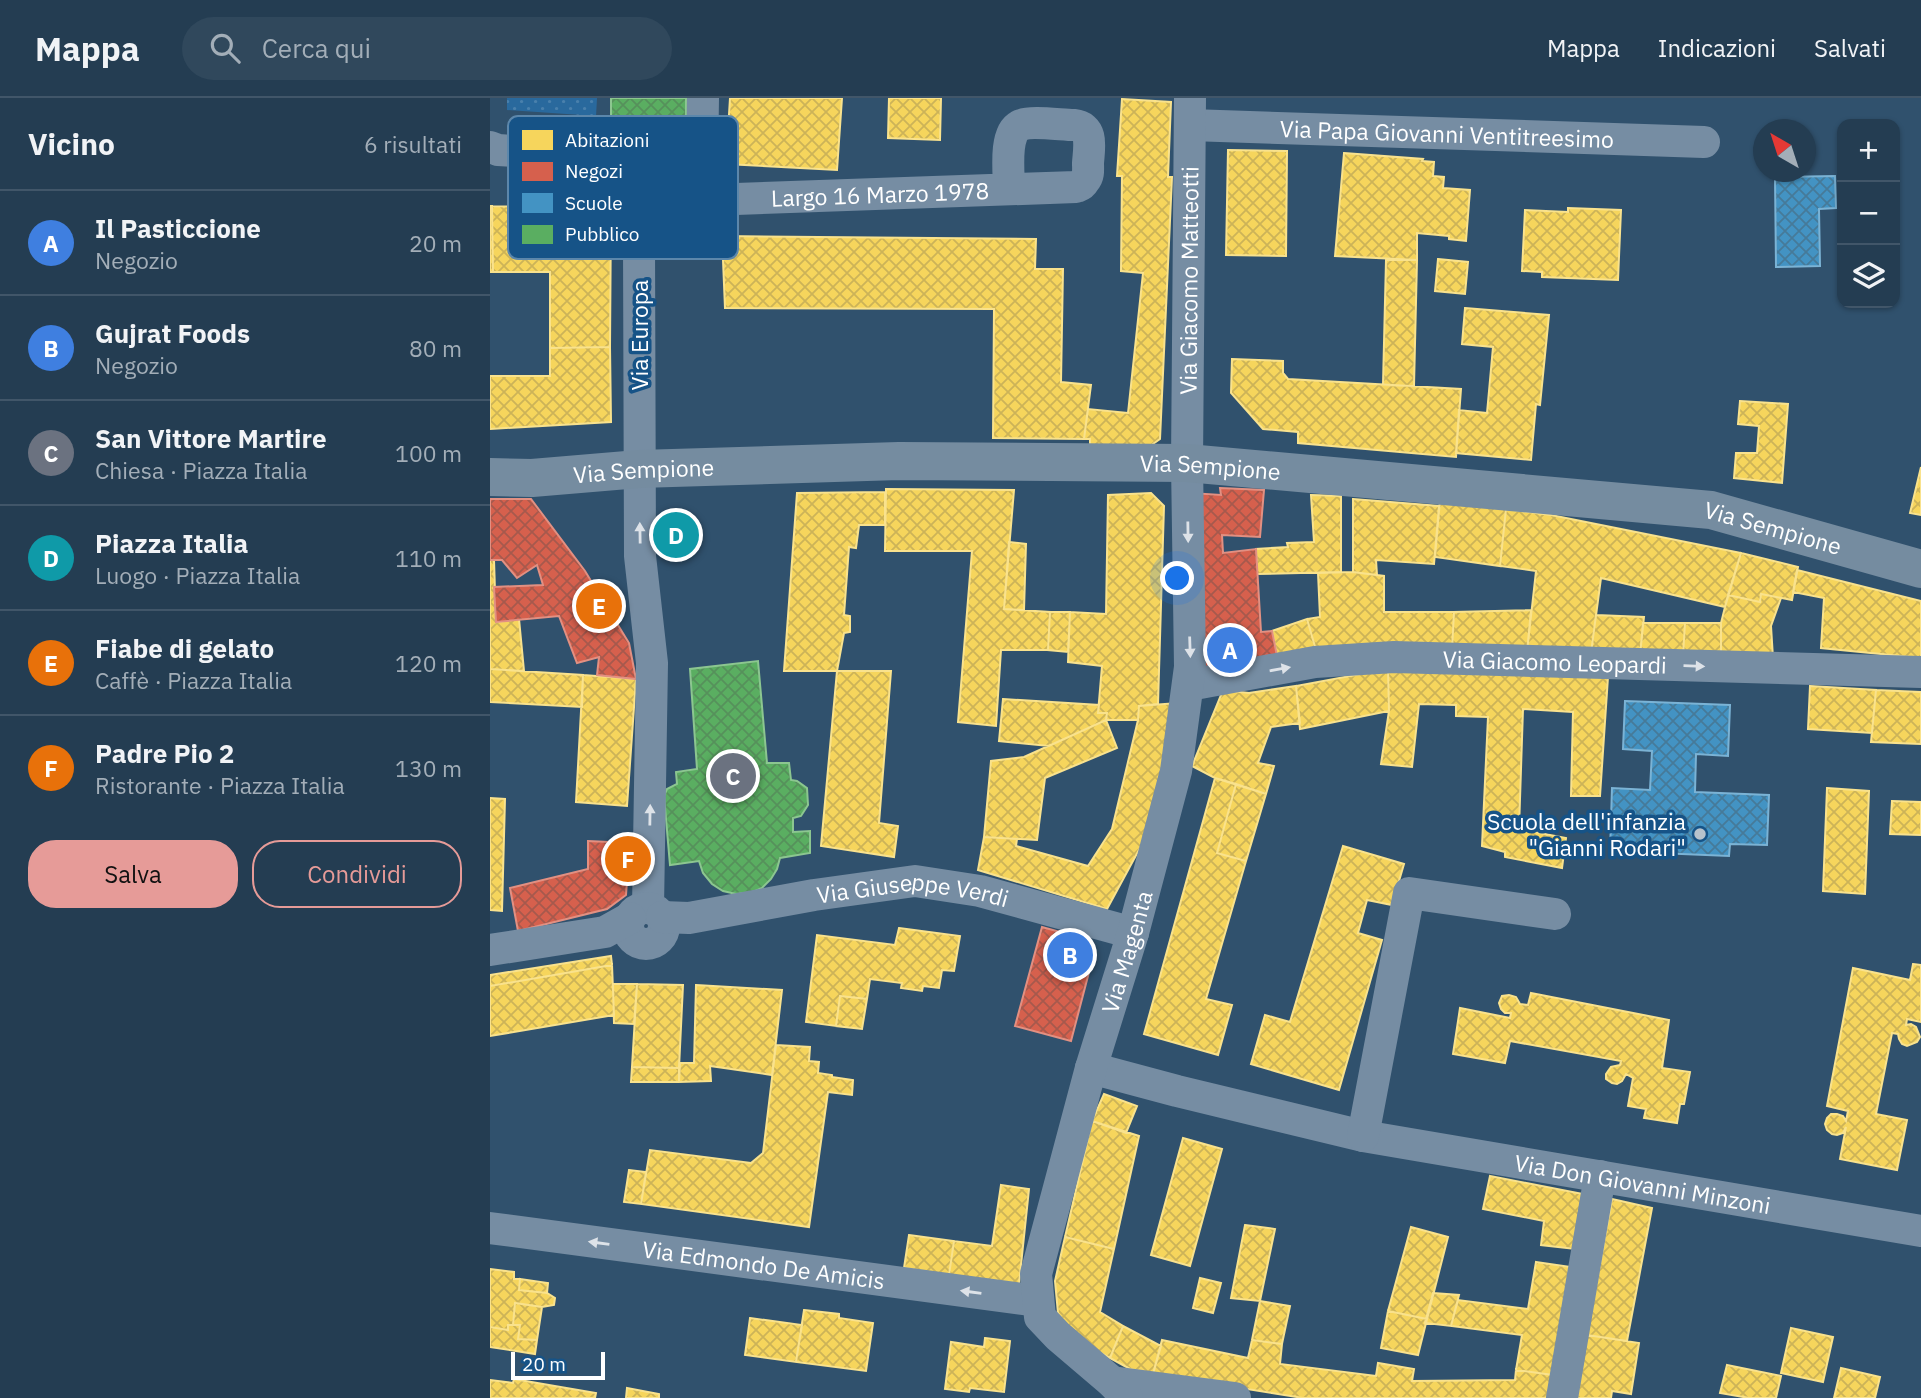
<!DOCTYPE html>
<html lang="it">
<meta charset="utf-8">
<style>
body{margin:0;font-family:"IBM Plex Sans",sans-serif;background:#30485c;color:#f1f3f6}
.controls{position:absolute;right:21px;top:21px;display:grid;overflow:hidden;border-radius:14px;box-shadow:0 2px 5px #0004}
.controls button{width:63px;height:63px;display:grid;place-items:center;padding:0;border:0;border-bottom:2px solid #415669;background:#243d52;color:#f1f3f6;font:35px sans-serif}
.compass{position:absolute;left:1263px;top:21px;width:63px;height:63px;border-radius:50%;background:#243d52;box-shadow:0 2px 5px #0004;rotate:321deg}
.scale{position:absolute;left:21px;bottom:18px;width:94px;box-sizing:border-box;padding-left:7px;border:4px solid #fff;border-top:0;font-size:19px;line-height:24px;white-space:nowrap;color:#fff;-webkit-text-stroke:5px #165387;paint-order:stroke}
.you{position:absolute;left:688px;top:481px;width:24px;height:24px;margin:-18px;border:5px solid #fff;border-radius:50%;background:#1a73e8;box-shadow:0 0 0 10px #1a73e833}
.badge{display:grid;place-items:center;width:46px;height:46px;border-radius:50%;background:#e69b98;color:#fff;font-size:23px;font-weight:700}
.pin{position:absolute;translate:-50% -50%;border:4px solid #fff;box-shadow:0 2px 7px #0006}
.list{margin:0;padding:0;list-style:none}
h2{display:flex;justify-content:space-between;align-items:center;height:91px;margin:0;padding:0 28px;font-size:30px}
h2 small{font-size:23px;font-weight:400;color:#a3aeb8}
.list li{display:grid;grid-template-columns:46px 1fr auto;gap:21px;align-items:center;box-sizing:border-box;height:105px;padding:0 28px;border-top:2px solid #415669}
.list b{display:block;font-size:26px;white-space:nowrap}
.list p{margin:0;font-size:23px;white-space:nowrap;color:#a3aeb8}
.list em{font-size:23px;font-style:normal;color:#a3aeb8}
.actions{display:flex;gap:14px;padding:21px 28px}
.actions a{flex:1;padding:16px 0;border:2px solid #e69b98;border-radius:28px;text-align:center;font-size:24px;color:#e69b98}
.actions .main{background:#e69b98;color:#111}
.icon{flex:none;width:38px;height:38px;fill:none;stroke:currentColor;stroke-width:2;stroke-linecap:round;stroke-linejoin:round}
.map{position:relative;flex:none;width:1431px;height:1300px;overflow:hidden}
header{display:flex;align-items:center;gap:42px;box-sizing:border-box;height:98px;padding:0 35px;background:#243d52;border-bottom:2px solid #415669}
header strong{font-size:33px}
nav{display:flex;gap:38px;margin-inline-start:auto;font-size:24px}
.search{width:490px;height:63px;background:#30485c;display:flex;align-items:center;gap:18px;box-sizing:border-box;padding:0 24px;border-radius:38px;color:#a3aeb8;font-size:26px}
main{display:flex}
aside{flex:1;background:#243d52}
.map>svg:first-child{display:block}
.park{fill:url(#park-dots)}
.homes{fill:url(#homes-cross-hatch);stroke:#f9e28d;stroke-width:2}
.shops{fill:url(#shops-cross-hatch);stroke:#e29082;stroke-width:2}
.schools{fill:url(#schools-cross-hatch);stroke:#7bb3d5;stroke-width:2}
.public{fill:url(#public-cross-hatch);stroke:#8cc690;stroke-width:2}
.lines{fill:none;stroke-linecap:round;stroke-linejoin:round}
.minor{stroke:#768da3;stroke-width:32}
.major{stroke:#758ca0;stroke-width:38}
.oneway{fill:#dde2e8}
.poi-dot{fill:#b7c2cc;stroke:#165387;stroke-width:2.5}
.labels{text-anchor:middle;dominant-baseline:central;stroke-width:7;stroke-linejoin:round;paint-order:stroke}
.street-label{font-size:23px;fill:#fff;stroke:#165387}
.poi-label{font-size:23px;fill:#fff;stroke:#165387;text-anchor:end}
.key{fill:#165387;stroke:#5c87ab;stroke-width:2}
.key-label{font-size:19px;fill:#fff}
</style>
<header>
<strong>Mappa</strong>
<div class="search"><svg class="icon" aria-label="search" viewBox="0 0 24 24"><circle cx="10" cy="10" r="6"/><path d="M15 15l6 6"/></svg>Cerca qui</div>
<nav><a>Mappa</a><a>Indicazioni</a><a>Salvati</a></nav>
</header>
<main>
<aside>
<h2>Vicino<small>6 risultati</small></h2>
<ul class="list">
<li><span class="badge" style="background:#3f7fe0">A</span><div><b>Il Pasticcione</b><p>Negozio</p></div><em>20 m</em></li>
<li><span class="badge" style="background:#3f7fe0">B</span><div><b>Gujrat Foods</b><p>Negozio</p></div><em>80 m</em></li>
<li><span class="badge" style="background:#6b7280">C</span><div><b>San Vittore Martire</b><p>Chiesa · Piazza Italia</p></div><em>100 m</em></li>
<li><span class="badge" style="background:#0f9aa8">D</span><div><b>Piazza Italia</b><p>Luogo · Piazza Italia</p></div><em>110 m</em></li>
<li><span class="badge" style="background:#e8710a">E</span><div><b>Fiabe di gelato</b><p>Caffè · Piazza Italia</p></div><em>120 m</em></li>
<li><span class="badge" style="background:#e8710a">F</span><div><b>Padre Pio 2</b><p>Ristorante · Piazza Italia</p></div><em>130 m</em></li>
</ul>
<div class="actions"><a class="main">Salva</a><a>Condividi</a></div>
</aside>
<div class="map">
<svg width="1431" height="1300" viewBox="0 0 1431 1300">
<defs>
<pattern id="park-dots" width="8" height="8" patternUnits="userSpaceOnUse" patternTransform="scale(1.75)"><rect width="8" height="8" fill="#29699d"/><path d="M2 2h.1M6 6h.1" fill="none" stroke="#4980ac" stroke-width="1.8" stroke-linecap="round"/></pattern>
<pattern id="homes-cross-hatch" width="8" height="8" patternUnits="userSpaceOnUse" patternTransform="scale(1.75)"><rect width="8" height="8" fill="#f6d55c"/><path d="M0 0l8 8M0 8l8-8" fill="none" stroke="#ccb358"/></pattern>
<pattern id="shops-cross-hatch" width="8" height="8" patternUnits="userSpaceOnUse" patternTransform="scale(1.75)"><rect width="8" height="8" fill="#d6604d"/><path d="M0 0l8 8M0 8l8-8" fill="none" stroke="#a6594d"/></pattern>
<pattern id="schools-cross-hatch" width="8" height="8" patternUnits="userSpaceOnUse" patternTransform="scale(1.75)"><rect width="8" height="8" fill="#4393c3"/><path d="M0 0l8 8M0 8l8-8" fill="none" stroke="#467a99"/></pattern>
<pattern id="public-cross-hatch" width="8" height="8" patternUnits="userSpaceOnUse" patternTransform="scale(1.75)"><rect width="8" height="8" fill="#5aae61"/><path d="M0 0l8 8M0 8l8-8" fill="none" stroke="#56915b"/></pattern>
</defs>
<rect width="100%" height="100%" fill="#30516d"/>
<path class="park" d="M17,0H107L106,18L17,12Z"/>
<path class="homes" d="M240,0H352L347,72L236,66Z
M399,0H451L450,42L398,40Z
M632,1L681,4L678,79H682L670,341L660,348H600V341H594L598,311L638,315L653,175L631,173L632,78H627Z
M738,52L797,53L796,158L736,157Z
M854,55L933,61L932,63L944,64L943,78L954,79L953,90L980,92L976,143L959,141V138L927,135V162L845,158Z
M0,108H2L3,174H0Z
M2,108L121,111L120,249L60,250V174H3Z
M1078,110L1131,112L1128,182L1052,179V174L1032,173L1035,112L1078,114Z
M232,138L546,141L545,171H573L571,284L601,287L594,341L503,340L504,211L235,210Z
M948,161L978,164L975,196L945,193Z
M896,162H927L924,288L893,287Z
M975,210L1059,217L1050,307L1046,306L1041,362L966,355L969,312L997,315L1003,249L972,246Z
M120,249L121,324L0,331V278H60V250Z
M742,261L793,263V275L798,281L971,291L966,359L808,345V334L773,331L741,295Z
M1250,303L1298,306L1292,385L1244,380L1246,355H1267L1269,328L1248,326Z
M1431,369V417L1420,415Z
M396,391L524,392L514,511L560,514L558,552H511L506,628L468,624L482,453H395Z
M395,394V427H369L366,450L359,449L354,517L360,518V534L354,535L347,573H294L307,395Z
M661,395L674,408L668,606L649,608L648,622H616L617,615H608L612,568L578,564L580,514L616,516L618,397Z
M821,397L851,398V474L767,476L766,451L798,449L797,445L824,444Z
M863,401L949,408L944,466L886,462L887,477L863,474Z
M950,402L1016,411L1010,468L945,459Z
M1016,411L1061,417L1251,455L1235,509L1111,480L1101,555L1037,554L1046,473L1010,468Z
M519,444L536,446L534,512L514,511Z
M1251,455L1308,469L1302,502L1271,496L1270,504L1238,497Z
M0,462H4L6,524L29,521L34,573L0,571Z
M1307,472L1431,503V560L1331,550L1334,500L1303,494Z
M863,474L894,478V514H964L962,552H826L817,521L830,519L828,475Z
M1271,496L1291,500L1281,528L1283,560L1231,559V525L1238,497L1270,504Z
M1041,512L1037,554L962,552L964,514Z
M560,514H580L578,554L558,552Z
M1106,517L1154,519L1150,557L1101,555Z
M817,521L826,552L788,563L782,533Z
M1153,525H1195L1193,558L1150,557Z
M1195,525H1231V559L1193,558Z
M0,571L93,577L92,609L0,604Z
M898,571L899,613L810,631L806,588Z
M898,571L1118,579L1110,698H1081L1083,614L1033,611L1029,731L1076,740L1072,770L1015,759V754L992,748L998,619L966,618V607L929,606L922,669L891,666L899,613Z
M347,573H401L389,725L408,728L404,759L331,748Z
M93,577L146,581L137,708L86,704Z
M806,588L810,625L781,629L768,665L784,668L776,696L725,680L702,668L733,592L759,595Z
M1320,588L1386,592L1382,635L1318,631Z
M1386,592L1431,594V646L1381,644Z
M513,601L609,607L608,615H617L616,622L559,648L509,643Z
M687,605L656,739L617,811L488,772L494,739L527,741L526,748L598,768L622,731L648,622L649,608Z
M616,622L627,650L555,680L547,742L494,739L501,663L534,659Z
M725,680L746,686L727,755L756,763L716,901L742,907L728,957L654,936Z
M746,686L776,696L756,763L727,755Z
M1337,690L1379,693L1375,796L1333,793Z
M0,700L15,701L12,813L0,812Z
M1402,703L1431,704V737L1400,736Z
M853,748L914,766L902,807L877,802L868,835L892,842L849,992L761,966L775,917L800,924Z
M409,830L470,838L464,873L452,872L449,890L433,888L432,893L411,890L412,885L380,881L377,901L350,898L346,928L316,924L327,837L405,847Z
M121,858L122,867L0,888V877Z
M1423,866L1431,867V924L1417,921L1416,927L1421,926L1426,929L1430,939L1427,944L1417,948L1412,946L1409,941L1408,936L1402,935L1386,1016L1417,1022L1407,1072L1350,1061L1356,1029L1353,1035L1347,1037L1342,1036L1337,1032L1335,1026L1337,1020L1341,1016H1347L1353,1018L1356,1023L1358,1013L1337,1008L1363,870L1420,882Z
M122,867L124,917L0,938V888Z
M123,886H147L144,926L124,925Z
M147,886L193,887L189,970L142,969Z
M206,887L292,892L282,977L220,968L221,983L189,984L190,965H204Z
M1041,895L1179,922L1172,970L1200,974L1194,1006H1190L1187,1025L1154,1020L1156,1011L1138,1008L1143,980L1136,976L1132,983L1127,986L1122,985L1116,981V976L1121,969L1130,967L1131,963L1020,943L1015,965L963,956L970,910L1020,920L1021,915H1015L1011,911L1009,905L1012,898L1019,897L1026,899L1030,906L1038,907Z
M350,898L377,901L372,931L346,928Z
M286,947L320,949L319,963L329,964L328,975L342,977V979L363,982L362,997L338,994L319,1129L151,1106L160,1052L261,1065L273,1055Z
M142,969L189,970V984H141Z
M614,996L647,1008L636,1035L602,1023Z
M602,1023L649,1038L624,1151L575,1139Z
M693,1040L732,1051L700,1168L661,1157Z
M139,1072L156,1074L151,1106L134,1104Z
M1000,1078L1093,1096L1085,1151L1051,1147L1054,1123L993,1111Z
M511,1087L539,1091L529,1186L459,1177L464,1143L502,1148Z
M1122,1101L1162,1110L1137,1243L1097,1237Z
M755,1127L785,1131L770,1203L741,1200Z
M921,1129L958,1139L937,1221L898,1213Z
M419,1137L464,1143L459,1177L414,1170Z
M575,1139L624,1151L610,1214L633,1228L620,1260L588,1243L568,1215L565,1183Z
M1046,1164L1081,1169L1063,1277L1026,1272L1032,1237L961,1228L968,1202L1038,1211Z
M0,1171L24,1174V1181H30L29,1192L57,1195L65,1200L64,1207L52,1209L25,1205L23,1227H18V1232L0,1229Z
M710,1180L731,1185L723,1215L703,1210Z
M30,1181L58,1185L57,1195L29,1192Z
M943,1195L969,1197L961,1228L935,1225Z
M770,1203L800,1208L792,1246L762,1242Z
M25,1205L52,1209L47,1242L28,1241L30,1227H23Z
M314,1212L349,1216V1220L383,1225L376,1273L306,1264Z
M898,1213L937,1221L928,1257L891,1250Z
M260,1220L312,1227L306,1264L255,1257Z
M18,1227H30L28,1241L47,1242L45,1256L0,1249V1229L18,1232Z
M633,1228L671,1248L663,1276L640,1271L620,1260Z
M1301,1230L1343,1239L1333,1284L1291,1275Z
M1097,1237L1149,1245L1141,1296L1122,1293L1121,1300H1087Z
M495,1240L520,1243L514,1294L480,1290L479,1294L455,1291L461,1244L494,1249Z
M672,1242L758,1260L762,1242L792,1246L790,1266L886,1278L888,1265L924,1271L922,1283L1025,1282L1026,1272L1063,1277L1060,1300H813L663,1276Z
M1237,1267L1291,1278L1286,1300H1259L1230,1295Z
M1351,1270L1390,1279L1385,1300H1344Z
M24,1281L106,1295L105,1300H0V1282L23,1285Z
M137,1290L169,1296V1300H136Z"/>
<path class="shops" d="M730,390L774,392L770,439L732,437L733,455L766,451L771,534L782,533L788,563L713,575L701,395L731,397Z
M0,401H41L95,473L139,545L146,581L107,577L109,559L87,565L69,518L6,524L4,489L53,487L47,467L27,480L12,462H0Z
M98,743L140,745L136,797L117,811L28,833L20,790L98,771Z
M552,829L592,840L603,859L581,943L525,928Z"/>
<path class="schools" d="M1345,78L1346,110L1329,111L1330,168L1286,169L1285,79Z
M1135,603L1240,607L1238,658L1206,656L1205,694L1279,697L1277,747L1240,746L1239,758L1120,753L1122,690L1160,692L1162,653L1133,651Z"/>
<path class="public" d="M121,0H196V24H121Z
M268,563L277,665H299L301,682L307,683L317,690L318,707L311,718L303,720V734L320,733V755L290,760L287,771L281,781L272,790L263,794L246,796L233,793L222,786L213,775L209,763L180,767L174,698L177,691L187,686L186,674L207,671L200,571Z"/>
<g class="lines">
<g class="minor">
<path id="s1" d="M700,27L1214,44"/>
<path d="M0,49L8,52L53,55L80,66L133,107L163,127"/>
<path d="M54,55C89,49 135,42 169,52C183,56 196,64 209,70"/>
<path id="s2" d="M198,83C214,94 227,99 246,101L586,89C591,87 592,87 595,82C599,78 598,71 598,65C599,50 604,29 584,27C571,27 539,22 529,28C514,36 519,76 519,91"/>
<path id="s3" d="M699,587L825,564L904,559L1431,574"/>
<path d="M158,810L162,565L150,458L149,145L212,66L213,0"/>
<circle cx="156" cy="828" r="18"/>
<path id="s4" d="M172,819L199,820L324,797L425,783L490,793L643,835"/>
<path d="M0,852L115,834L140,820"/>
<path id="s5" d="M601,970L687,993L873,1038L1431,1133"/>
<path d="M873,1038L919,795L1065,816"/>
<path id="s6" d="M0,1130L548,1203"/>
<path d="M622,1284L745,1300"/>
<path id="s7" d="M637,1300L622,1284L568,1238L550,1219L546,1176L601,970L643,835L686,673L700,569L697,365L700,0"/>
<path d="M1072,1300L1110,1078"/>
</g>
<path class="major" id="s8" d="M0,379L42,380L149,371L409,363L697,365L1221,412L1431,471"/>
</g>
<defs><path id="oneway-solid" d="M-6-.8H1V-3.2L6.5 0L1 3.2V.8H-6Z" transform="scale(1.75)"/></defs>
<g class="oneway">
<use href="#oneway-solid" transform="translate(698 434) rotate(89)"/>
<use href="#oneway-solid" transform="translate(150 435) rotate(-91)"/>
<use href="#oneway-solid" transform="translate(700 549) rotate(88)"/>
<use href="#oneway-solid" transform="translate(1204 568) rotate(2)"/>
<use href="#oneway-solid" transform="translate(790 571) rotate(-10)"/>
<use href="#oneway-solid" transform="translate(160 717) rotate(-89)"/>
<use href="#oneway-solid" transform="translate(109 1145) rotate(-172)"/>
<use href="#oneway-solid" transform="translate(481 1194) rotate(-172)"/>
</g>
<circle class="poi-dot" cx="1210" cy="736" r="7"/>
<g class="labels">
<g class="street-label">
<text stroke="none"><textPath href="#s1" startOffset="257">Via Papa Giovanni Ventitreesimo</textPath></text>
<text stroke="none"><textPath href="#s2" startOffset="196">Largo 16 Marzo 1978</textPath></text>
<text stroke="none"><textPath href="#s7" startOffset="1176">Via Giacomo Matteotti</textPath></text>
<text transform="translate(149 237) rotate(-90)">Via Europa</text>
<text stroke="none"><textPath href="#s8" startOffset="721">Via Sempione</textPath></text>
<text stroke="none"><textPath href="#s8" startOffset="154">Via Sempione</textPath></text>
<text stroke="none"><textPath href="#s8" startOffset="1288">Via Sempione</textPath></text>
<text stroke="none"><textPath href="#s3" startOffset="368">Via Giacomo Leopardi</textPath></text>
<text stroke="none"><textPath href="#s4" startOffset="254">Via Giuseppe Verdi</textPath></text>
<text stroke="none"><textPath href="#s7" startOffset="497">Via Magenta</textPath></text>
<text stroke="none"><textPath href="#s5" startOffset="564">Via Don Giovanni Minzoni</textPath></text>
<text stroke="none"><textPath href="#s6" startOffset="276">Via Edmondo De Amicis</textPath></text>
</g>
<g class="poi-label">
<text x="1196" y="723">Scuola dell'infanzia<tspan x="1196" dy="26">"Gianni Rodari"</tspan></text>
</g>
</g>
<rect x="18" y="18" width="230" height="143" rx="10" class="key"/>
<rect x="32" y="32" width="31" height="20" fill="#f6d55c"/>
<rect x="32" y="64" width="31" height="19" fill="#d6604d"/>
<rect x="32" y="95" width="31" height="20" fill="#4393c3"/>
<rect x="32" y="127" width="31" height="19" fill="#5aae61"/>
<g class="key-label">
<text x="75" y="49">Abitazioni</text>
<text x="75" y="80">Negozi</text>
<text x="75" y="112">Scuole</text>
<text x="75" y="143">Pubblico</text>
</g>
</svg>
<div class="controls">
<button>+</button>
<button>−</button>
<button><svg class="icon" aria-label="layers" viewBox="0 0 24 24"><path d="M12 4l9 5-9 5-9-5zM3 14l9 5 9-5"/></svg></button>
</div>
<svg class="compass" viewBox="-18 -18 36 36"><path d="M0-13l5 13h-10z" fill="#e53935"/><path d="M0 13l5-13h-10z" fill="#a3aeb8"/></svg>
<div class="scale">20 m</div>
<div class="you"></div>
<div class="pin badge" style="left:740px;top:552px;background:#3f7fe0">A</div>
<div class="pin badge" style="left:580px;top:857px;background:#3f7fe0">B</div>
<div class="pin badge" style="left:243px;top:678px;background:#6b7280">C</div>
<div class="pin badge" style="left:186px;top:437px;background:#0f9aa8">D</div>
<div class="pin badge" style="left:109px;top:508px;background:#e8710a">E</div>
<div class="pin badge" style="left:138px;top:761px;background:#e8710a">F</div>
</div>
</main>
